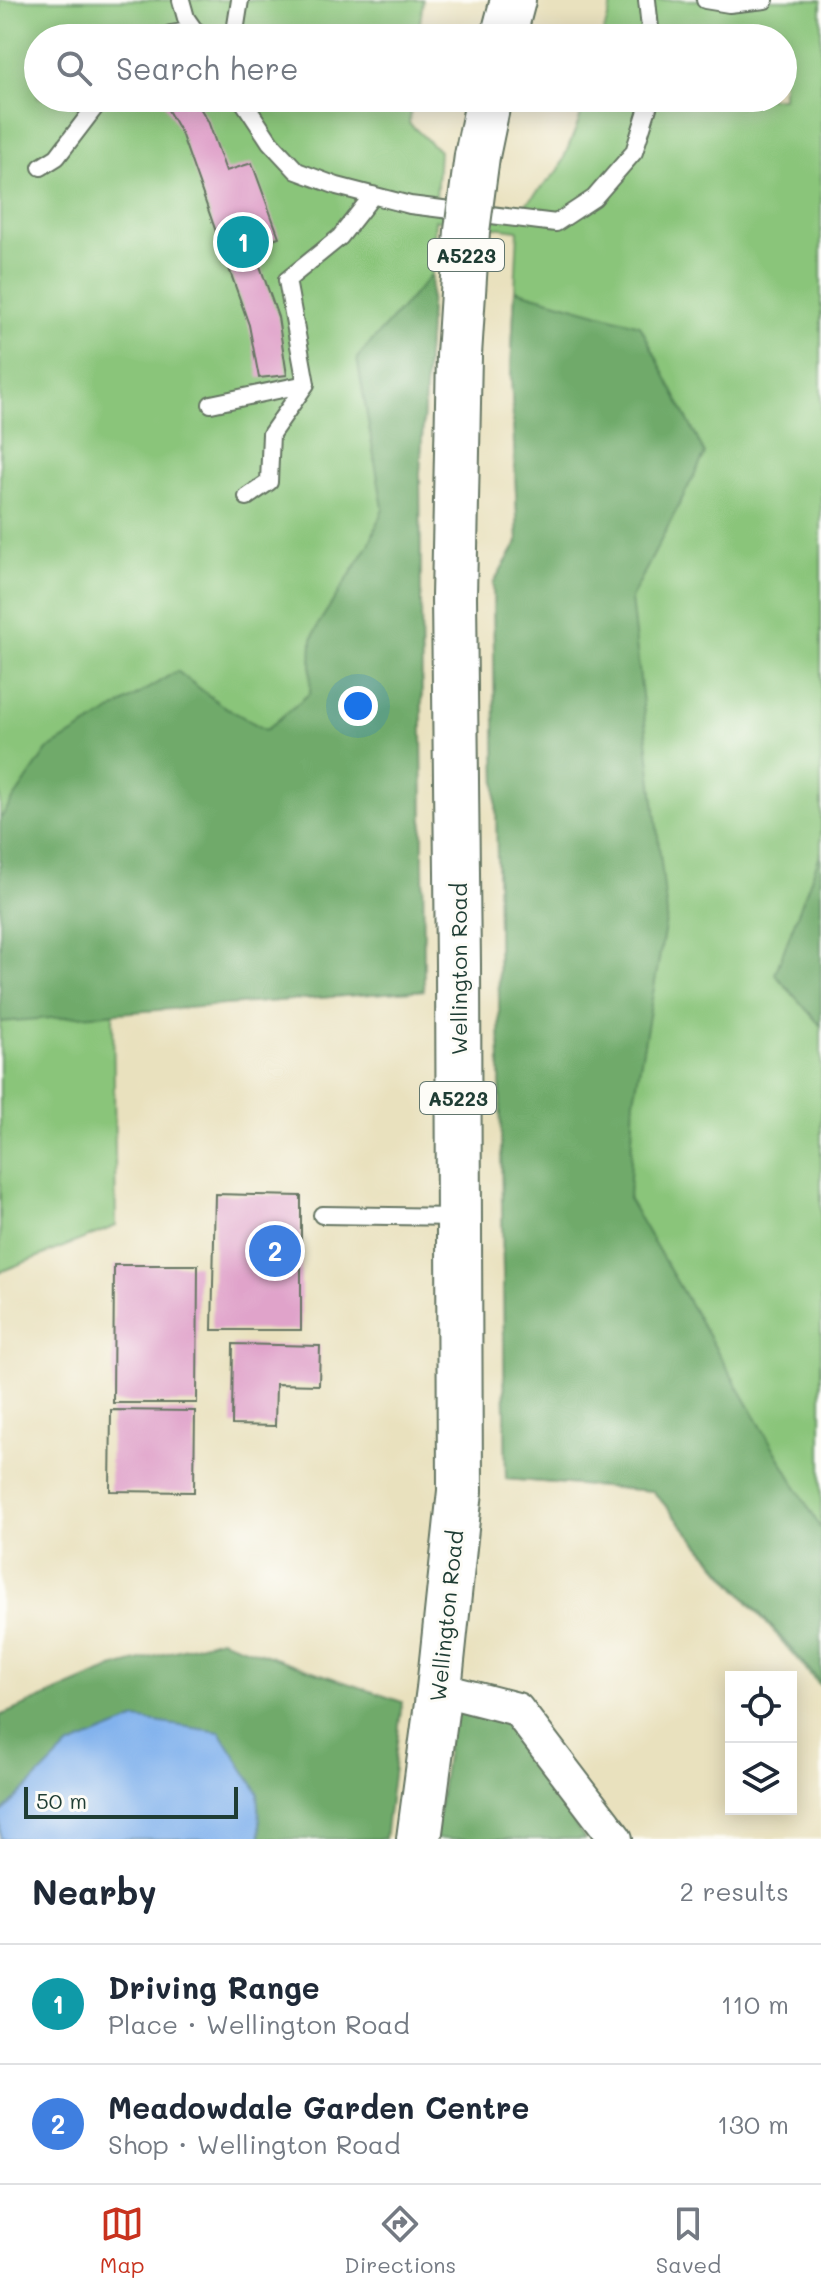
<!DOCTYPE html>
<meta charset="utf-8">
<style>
body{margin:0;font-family:Mali,sans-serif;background:#f2f2f3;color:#1f2937}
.controls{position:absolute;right:24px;bottom:24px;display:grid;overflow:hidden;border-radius:0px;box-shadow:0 4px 20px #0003}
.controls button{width:72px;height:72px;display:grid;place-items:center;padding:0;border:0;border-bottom:2px solid #e0e1e3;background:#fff;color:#1f2937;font:40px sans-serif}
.scale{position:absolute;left:24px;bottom:20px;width:214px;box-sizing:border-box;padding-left:8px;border:4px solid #1f3d34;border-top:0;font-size:22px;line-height:28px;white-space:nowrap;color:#1f3d34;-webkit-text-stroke:6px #fdfcf7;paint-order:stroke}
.you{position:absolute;left:358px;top:706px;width:28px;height:28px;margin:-20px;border:6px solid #fff;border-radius:50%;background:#1a73e8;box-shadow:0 0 0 12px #1a73e833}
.badge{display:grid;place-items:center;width:52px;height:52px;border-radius:50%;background:#c8321e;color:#fff;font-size:26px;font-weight:700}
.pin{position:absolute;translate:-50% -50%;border:4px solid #fff;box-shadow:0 2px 8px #0006}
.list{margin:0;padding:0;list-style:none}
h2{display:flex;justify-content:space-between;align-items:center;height:104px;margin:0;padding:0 32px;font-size:34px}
h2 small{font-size:26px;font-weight:400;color:#747a83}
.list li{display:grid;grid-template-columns:52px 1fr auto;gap:24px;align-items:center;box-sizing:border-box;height:120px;padding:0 32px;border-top:2px solid #e0e1e3}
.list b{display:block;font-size:30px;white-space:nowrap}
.list p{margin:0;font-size:26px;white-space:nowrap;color:#747a83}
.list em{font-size:26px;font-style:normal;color:#747a83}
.icon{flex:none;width:44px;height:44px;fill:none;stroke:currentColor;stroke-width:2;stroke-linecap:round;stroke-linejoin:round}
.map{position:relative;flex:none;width:821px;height:1839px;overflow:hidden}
.search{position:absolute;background:#fff;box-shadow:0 4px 20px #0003;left:24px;right:24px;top:24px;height:88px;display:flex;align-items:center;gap:20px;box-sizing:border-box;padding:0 28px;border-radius:44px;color:#747a83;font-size:30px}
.sheet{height:344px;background:#fff}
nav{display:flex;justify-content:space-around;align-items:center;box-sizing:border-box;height:112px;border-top:2px solid #e0e1e3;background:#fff;font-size:22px;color:#747a83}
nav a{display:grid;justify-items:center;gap:4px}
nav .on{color:#c8321e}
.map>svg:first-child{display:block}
.green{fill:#8ac57a;stroke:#548157;stroke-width:2}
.forest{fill:#6faa6a;stroke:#47744f;stroke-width:2}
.water{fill:#82b2ed;stroke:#507890;stroke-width:2}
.building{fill:#e0a3ca}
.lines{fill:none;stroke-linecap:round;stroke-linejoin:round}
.service-casing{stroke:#667664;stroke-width:20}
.minor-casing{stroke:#667664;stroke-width:36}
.primary-casing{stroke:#667664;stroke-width:48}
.service{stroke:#fff;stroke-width:16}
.minor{stroke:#fff;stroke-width:32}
.primary{stroke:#fff;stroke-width:44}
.primary-bridge-casing{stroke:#667664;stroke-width:48;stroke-linecap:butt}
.primary-bridge{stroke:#fff;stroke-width:44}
.labels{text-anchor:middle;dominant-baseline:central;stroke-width:6;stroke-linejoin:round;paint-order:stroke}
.shield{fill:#fdfcf7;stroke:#62766e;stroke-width:2}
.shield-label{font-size:20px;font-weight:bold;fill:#1f3d34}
.street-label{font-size:22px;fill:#1f3d34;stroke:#fdfcf7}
</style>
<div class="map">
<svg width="821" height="1839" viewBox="0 0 821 1839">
<rect width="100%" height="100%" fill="#fdfcf7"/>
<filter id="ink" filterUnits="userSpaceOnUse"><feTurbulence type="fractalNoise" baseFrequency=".0125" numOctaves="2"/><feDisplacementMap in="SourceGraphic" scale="16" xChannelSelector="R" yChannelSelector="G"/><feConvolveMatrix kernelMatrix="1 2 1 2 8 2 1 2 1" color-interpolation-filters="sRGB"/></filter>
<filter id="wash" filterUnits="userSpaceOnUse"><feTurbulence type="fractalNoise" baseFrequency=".006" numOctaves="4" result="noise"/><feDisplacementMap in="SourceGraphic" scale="32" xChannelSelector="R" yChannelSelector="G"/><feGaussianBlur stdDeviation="1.8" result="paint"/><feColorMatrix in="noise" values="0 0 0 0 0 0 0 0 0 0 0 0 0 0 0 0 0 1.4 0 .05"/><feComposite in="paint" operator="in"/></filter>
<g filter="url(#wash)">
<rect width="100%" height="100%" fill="#e9e1be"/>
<path class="green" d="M0,0H423L418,38H38V98H412L409,123L439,151L436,199L519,211L559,170L579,121L585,98H783V38H602L613,0H821V1687L653,1491L506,1479L493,583L518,542L511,371L518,230L435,220L420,473L424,990L113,1013L116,1226L0,1272Z"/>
<path class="forest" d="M432,274L420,473L424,990L0,1022V819L47,750L177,671L220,704L266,730L310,693L312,639L319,623L369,545L383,508L357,358Z
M515,290L640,325L705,454L631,599L667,915L634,1100L629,1200L821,1529V1683L653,1491L506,1479L493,583L518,542L511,371Z
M821,852V1026L775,974Z
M220,1639L402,1702L385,1839H0V1716L115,1667Z
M452,1708L505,1723L585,1839H435Z"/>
<path class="water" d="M136,1719L220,1732L258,1792L261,1839H0V1815L68,1747Z"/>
<g id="blocks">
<path class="building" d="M161,98H194L208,121L226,171L252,163L279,237L253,246L278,317L287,375L259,378L249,325L181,133Z
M215,1194L301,1196V1330H212Z
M114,1265H198L197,1403H113Z
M233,1344L320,1346L319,1385L276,1384L275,1426L232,1425Z
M111,1410L195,1411L194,1492L110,1491Z"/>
</g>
</g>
<g filter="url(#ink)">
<use href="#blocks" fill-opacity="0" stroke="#667664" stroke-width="2"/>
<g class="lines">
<g class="service-casing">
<path id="service" d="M181,0L186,18L200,38
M647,0L651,38
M705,0L729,4L765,0
M162,38L171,34L195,30
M234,38L240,0
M241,98L270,142L297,171L337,186L410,205L556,223L594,198L634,152L651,98
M41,167L57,157L102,98
M211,404L306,384
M247,497L269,482L271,434L306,384L287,280L340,237L373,195
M322,1215L457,1217"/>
</g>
<g class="minor-casing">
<path id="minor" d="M439,1689L517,1709L616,1839"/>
</g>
<g class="primary-casing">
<path id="primary" d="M503,38L513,0
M477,156L489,98
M419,1839L439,1689L460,1491L458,964L454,597L459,355"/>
</g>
<use href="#service" class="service"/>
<use href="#minor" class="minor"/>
<use href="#primary" class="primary"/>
<g class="primary-bridge-casing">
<path id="primary-bridge" d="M459,355L467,231L477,156"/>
</g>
<use href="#primary-bridge" class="primary-bridge"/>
</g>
</g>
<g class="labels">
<g class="shield">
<rect x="428" y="239" width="76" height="32" rx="6"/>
<rect x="420" y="1082" width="76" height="32" rx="6"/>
</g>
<g class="shield-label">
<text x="466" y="255">A5223</text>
<text x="458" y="1098">A5223</text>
</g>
<g class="street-label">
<text transform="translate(458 969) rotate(-90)">Wellington Road</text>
<text transform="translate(446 1616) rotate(-84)">Wellington Road</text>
</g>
</g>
</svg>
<div class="controls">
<button><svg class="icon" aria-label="locate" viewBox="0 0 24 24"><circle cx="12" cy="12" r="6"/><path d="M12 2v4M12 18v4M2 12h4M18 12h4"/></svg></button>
<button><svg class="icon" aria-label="layers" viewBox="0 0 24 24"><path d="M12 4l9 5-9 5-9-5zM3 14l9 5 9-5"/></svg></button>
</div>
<div class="scale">50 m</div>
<div class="you"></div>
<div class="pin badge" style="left:243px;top:242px;background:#0f9aa8">1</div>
<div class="pin badge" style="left:275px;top:1251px;background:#3f7fe0">2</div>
<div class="search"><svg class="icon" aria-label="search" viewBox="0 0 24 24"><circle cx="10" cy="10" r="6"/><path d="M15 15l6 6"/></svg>Search here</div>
</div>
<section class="sheet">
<h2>Nearby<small>2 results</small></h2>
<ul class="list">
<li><span class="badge" style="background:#0f9aa8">1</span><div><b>Driving Range</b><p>Place · Wellington Road</p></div><em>110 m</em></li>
<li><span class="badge" style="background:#3f7fe0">2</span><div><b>Meadowdale Garden Centre</b><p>Shop · Wellington Road</p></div><em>130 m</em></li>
</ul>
</section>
<nav>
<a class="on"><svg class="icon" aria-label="map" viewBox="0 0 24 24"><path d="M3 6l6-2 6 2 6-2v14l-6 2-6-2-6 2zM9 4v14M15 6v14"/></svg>Map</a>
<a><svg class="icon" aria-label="directions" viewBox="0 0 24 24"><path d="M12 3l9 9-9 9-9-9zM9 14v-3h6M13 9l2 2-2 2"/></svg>Directions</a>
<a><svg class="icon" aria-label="saved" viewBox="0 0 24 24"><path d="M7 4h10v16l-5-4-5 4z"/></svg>Saved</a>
</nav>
